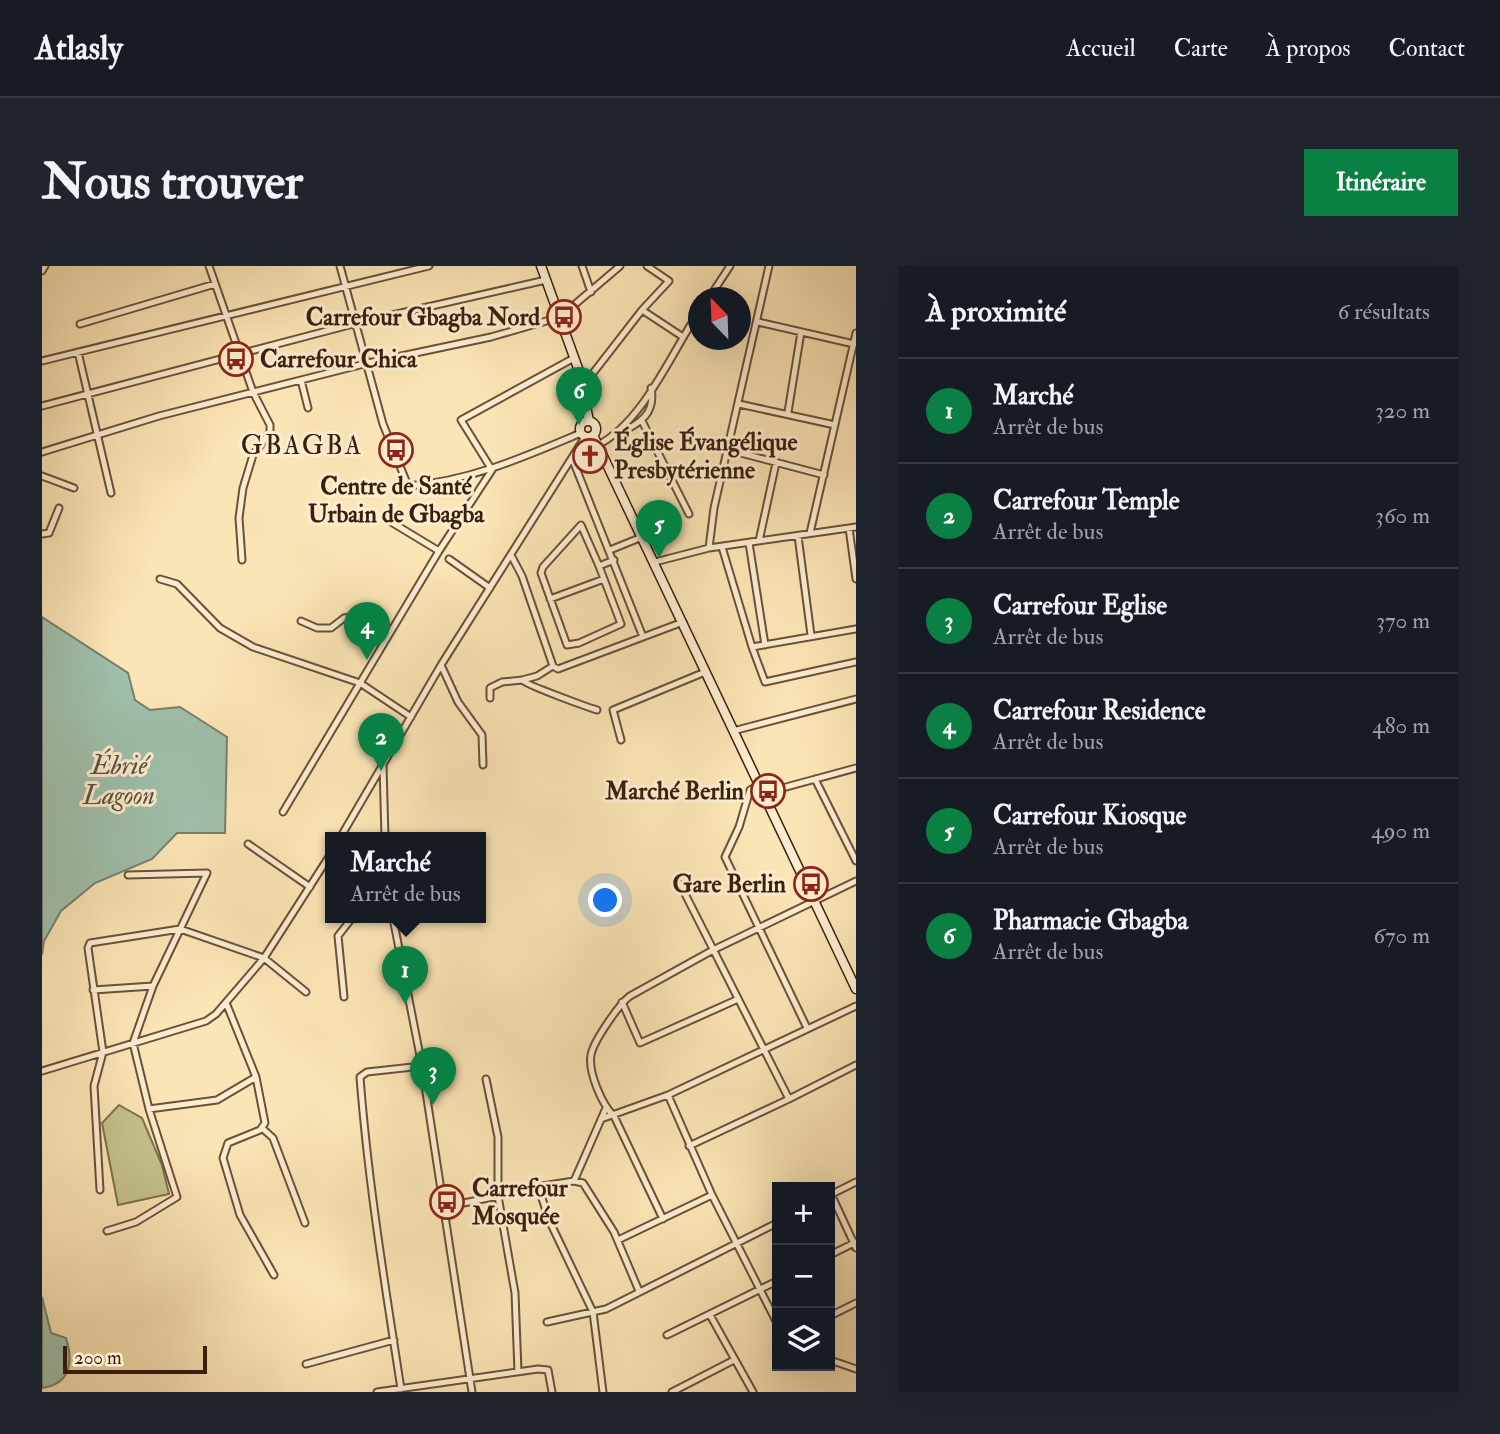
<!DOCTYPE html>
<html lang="fr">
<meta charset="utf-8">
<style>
body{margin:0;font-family:"IM FELL Double Pica",serif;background:#20242c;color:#f1f3f6}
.controls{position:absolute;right:21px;bottom:21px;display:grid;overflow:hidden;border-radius:0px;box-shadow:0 7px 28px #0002}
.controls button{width:63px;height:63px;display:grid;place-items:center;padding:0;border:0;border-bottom:2px solid #363941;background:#171b24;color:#f1f3f6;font:35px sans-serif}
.compass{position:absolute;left:646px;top:21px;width:63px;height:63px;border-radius:50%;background:#171b24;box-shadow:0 7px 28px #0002;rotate:337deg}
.scale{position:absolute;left:21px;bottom:18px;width:144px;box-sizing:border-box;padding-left:7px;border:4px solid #3b1e0d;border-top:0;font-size:19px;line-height:24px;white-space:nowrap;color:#3b1e0d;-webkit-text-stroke:5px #fcedcf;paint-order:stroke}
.you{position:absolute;left:564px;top:635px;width:24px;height:24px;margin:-18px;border:5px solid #fff;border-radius:50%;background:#1a73e8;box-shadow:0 0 0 10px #1a73e833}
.badge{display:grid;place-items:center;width:46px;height:46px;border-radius:50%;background:#0b8043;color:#fff;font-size:23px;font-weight:700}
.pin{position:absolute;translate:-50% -58px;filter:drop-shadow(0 2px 4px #0008)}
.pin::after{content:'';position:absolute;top:37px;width:24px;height:21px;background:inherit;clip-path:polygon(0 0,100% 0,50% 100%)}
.popup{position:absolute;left:283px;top:566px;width:161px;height:91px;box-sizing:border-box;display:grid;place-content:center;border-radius:0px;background:#171b24;filter:drop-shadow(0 2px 5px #0005);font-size:23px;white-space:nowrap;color:#9ea1a6}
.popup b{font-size:26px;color:#f1f3f6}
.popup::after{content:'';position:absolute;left:50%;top:100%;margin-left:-14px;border:14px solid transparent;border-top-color:#171b24}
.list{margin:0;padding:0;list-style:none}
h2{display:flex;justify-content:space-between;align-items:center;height:91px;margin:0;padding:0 28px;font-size:30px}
h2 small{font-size:23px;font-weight:400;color:#9ea1a6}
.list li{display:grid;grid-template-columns:46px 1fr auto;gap:21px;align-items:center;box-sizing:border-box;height:105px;padding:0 28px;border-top:2px solid #363941}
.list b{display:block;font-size:26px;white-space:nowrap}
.list p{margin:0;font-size:23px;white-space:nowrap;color:#9ea1a6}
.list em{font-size:23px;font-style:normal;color:#9ea1a6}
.icon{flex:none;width:38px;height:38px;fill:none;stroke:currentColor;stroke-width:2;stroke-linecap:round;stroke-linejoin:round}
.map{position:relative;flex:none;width:814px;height:1126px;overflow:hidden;border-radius:0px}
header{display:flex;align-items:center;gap:42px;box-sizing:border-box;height:98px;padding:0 35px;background:#171b24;border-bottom:2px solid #363941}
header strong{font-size:33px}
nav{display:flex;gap:38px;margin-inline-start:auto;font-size:24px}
.intro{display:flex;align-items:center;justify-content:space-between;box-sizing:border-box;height:168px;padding:0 42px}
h1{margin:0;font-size:49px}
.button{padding:18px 32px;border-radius:0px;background:#0b8043;color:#fff;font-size:24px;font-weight:700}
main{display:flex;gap:42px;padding:0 42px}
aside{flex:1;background:#171b24;border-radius:0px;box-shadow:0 7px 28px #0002}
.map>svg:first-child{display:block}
.green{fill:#c3c28a;stroke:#7f704c;stroke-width:2}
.water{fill:#9fbfab;stroke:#777f6c;stroke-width:2}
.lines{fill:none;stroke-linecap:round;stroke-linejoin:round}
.street-casing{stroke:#6b5037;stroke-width:9}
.secondary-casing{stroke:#3b1e0d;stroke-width:11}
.street{stroke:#fcedcf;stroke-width:5}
.secondary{stroke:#fcedcf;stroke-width:8}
.labels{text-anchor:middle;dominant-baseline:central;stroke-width:6;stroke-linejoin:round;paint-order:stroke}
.poi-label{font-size:24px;font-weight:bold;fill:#3b1e0d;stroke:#fcedcf;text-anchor:end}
.neighbourhood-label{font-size:26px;letter-spacing:2px;fill:#3b1e0d;stroke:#fcedcf}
.water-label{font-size:26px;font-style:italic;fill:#594e3c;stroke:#fcedcf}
</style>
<header>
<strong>Atlasly</strong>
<nav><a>Accueil</a><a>Carte</a><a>À propos</a><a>Contact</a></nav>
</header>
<div class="intro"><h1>Nous trouver</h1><a class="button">Itinéraire</a></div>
<main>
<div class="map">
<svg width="814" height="1126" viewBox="0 0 814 1126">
<rect width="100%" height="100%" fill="#fbe4b5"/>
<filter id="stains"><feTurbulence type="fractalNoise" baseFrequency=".00286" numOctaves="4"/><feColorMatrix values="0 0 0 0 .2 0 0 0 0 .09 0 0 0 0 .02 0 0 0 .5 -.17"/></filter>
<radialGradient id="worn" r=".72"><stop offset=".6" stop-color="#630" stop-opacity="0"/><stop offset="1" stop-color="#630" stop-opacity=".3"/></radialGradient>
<path class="green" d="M77,839L100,852L120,899L127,928L76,939L60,857Z"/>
<path class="water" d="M0,351L86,407L93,434L108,444L138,441L185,471L183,567H135L110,593L53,617L19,645L2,675L0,689Z
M0,1031L9,1067L24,1072C32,1097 28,1118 0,1122Z"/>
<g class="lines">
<g class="street-casing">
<path id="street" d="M167,0L211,126L228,159V166L211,189L201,222L197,252L200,294
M298,0L341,158L366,220C428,215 482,191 539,167
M540,0L549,26
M0,5L3,0
M667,32L688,0
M600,44L641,71
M716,56L812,78
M38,58L173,18
M36,86L69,227
M0,95L387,0
M259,114L266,142
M541,120L600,44L627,15L605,0
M697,138L793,159
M0,140L315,57L504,14
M746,146L759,66
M600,155L647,248
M577,168C598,157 614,148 609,122
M556,179C601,156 629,88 656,47
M687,184L782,209
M0,186L117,150L326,97L449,71L518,51L578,0
M530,192L601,371
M450,204L419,154L532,92
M0,210L32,222
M349,256L397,285
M807,262L814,313
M768,267L814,67
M0,268L7,267L17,242
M756,270L769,369
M717,275L734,197
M707,277L723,379
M680,281L710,381L814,363
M667,282L672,242L727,0
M568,284L600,271
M470,291L480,310L511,400
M407,293L448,322
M613,296L667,282L814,261
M557,300L579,358L537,377L525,379L499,307L501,301L539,259L557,300L572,294
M118,313L135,318L178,362L211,381L318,417L369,451
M508,333L562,313
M259,355L275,362H289L302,352L309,351L344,373
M710,381L723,416L814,396
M399,399L416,436L440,469L441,499
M448,432V422L460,416L480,414
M555,444C545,441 482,418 480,414L495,410L511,400L516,403L641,356
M691,465L814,433
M579,474L571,444L663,406
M341,499L343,572
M773,513L814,595
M718,518L708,524L697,561L683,591L765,762
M722,527L814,502
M241,546L397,285L450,204
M298,572L399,399L543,171
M206,578L268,621
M638,618L747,833L814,799
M351,652L380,800L430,1126
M51,724L111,720
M302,731L296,670L310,652
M580,736L598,777L694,734
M185,739L214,811L223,857L218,864L186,877L181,892L198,949L232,1009
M0,805L164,755L174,748L222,692L288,589
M444,813L456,871V927
M626,829L670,929L735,1057
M107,843L175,834L214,811
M559,853L626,829L814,740
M220,862L231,872L263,957
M647,880L747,833
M532,915L564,842
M497,923L507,954L551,1046L561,1126
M58,924L52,820L61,786L46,682L48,677L138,663L222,692L264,726
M789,928L814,982
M788,929L814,916
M456,930L473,1027L476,1106
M402,941L456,930V927L532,915L541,917L572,966L597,1025
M621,953L572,850C560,839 546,806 549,789C551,776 577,738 588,730L671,684L814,615
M65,965L94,956L135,931L107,843L91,777L111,720L165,607L86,609
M576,974L670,929
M788,989L814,976
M668,1049L711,1126
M788,1050L814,1037
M505,1056L564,1043L735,957
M625,1069L735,1015
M788,1094L814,1103
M264,1098L352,1074
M359,1123C343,1019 326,916 318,811L325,806L380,800
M335,1126L496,1103L506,1104L510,1126
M630,1126L692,1094"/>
</g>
<g class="secondary-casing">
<path id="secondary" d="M499,0L537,105L547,155
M538 163a8 8 0 1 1 16 0a8 8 0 1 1-16 0Z
M551,169L814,723"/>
</g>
<use href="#street" class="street"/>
<use href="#secondary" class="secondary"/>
</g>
<defs>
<g id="bus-ring" transform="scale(1.75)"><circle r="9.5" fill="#fcedcf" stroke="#8f2418" stroke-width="1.5"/><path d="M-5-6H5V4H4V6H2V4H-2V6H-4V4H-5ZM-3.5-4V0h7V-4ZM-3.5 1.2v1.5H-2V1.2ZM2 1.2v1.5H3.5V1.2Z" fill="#8f2418"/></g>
<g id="church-ring" transform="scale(1.75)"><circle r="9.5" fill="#fcedcf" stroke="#8f2418" stroke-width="1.5"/><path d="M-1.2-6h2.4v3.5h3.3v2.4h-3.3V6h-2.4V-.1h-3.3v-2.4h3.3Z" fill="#8f2418"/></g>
</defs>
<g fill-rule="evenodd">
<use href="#bus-ring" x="522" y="51"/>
<use href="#bus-ring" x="194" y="93"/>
<use href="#bus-ring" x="354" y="184"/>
<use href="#church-ring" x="548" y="190"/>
<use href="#bus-ring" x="726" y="525"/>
<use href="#bus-ring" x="769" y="618"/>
<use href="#bus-ring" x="405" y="936"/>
</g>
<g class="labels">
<g class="poi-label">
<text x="498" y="51">Carrefour Gbagba Nord</text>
<text x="218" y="93" text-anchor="start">Carrefour Chica</text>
<text x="572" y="176" text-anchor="start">Église Évangélique<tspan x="572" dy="28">Presbytérienne</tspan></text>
<text x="354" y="220" text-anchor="middle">Centre de Santé<tspan x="354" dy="28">Urbain de Gbagba</tspan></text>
<text x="702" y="525">Marché Berlin</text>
<text x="744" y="618">Gare Berlin</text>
<text x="430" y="922" text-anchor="start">Carrefour<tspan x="430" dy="28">Mosquée</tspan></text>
</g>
<g class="neighbourhood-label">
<text x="260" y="180">GBAGBA</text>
</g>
<g class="water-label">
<text x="77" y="500">Ébrié<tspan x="77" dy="30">Lagoon</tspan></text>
</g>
</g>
<rect width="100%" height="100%" filter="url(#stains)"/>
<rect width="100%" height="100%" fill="url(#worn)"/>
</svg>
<div class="controls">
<button>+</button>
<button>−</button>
<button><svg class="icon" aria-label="layers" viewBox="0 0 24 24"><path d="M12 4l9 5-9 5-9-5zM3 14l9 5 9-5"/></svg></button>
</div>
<svg class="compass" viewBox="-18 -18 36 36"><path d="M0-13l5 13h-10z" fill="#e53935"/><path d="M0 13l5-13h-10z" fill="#9ea1a6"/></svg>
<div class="scale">200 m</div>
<div class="you"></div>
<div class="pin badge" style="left:363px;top:738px">1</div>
<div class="popup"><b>Marché</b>Arrêt de bus</div>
<div class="pin badge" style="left:339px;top:505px">2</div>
<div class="pin badge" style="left:391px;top:839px">3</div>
<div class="pin badge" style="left:325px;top:394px">4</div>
<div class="pin badge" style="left:617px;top:292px">5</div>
<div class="pin badge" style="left:537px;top:159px">6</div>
</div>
<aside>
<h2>À proximité<small>6 résultats</small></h2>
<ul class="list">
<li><span class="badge">1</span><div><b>Marché</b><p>Arrêt de bus</p></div><em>320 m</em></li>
<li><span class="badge">2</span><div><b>Carrefour Temple</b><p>Arrêt de bus</p></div><em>360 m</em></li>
<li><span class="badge">3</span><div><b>Carrefour Eglise</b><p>Arrêt de bus</p></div><em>370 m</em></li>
<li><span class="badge">4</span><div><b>Carrefour Residence</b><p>Arrêt de bus</p></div><em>480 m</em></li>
<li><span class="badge">5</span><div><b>Carrefour Kiosque</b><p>Arrêt de bus</p></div><em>490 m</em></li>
<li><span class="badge">6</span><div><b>Pharmacie Gbagba</b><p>Arrêt de bus</p></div><em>670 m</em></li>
</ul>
</aside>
</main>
